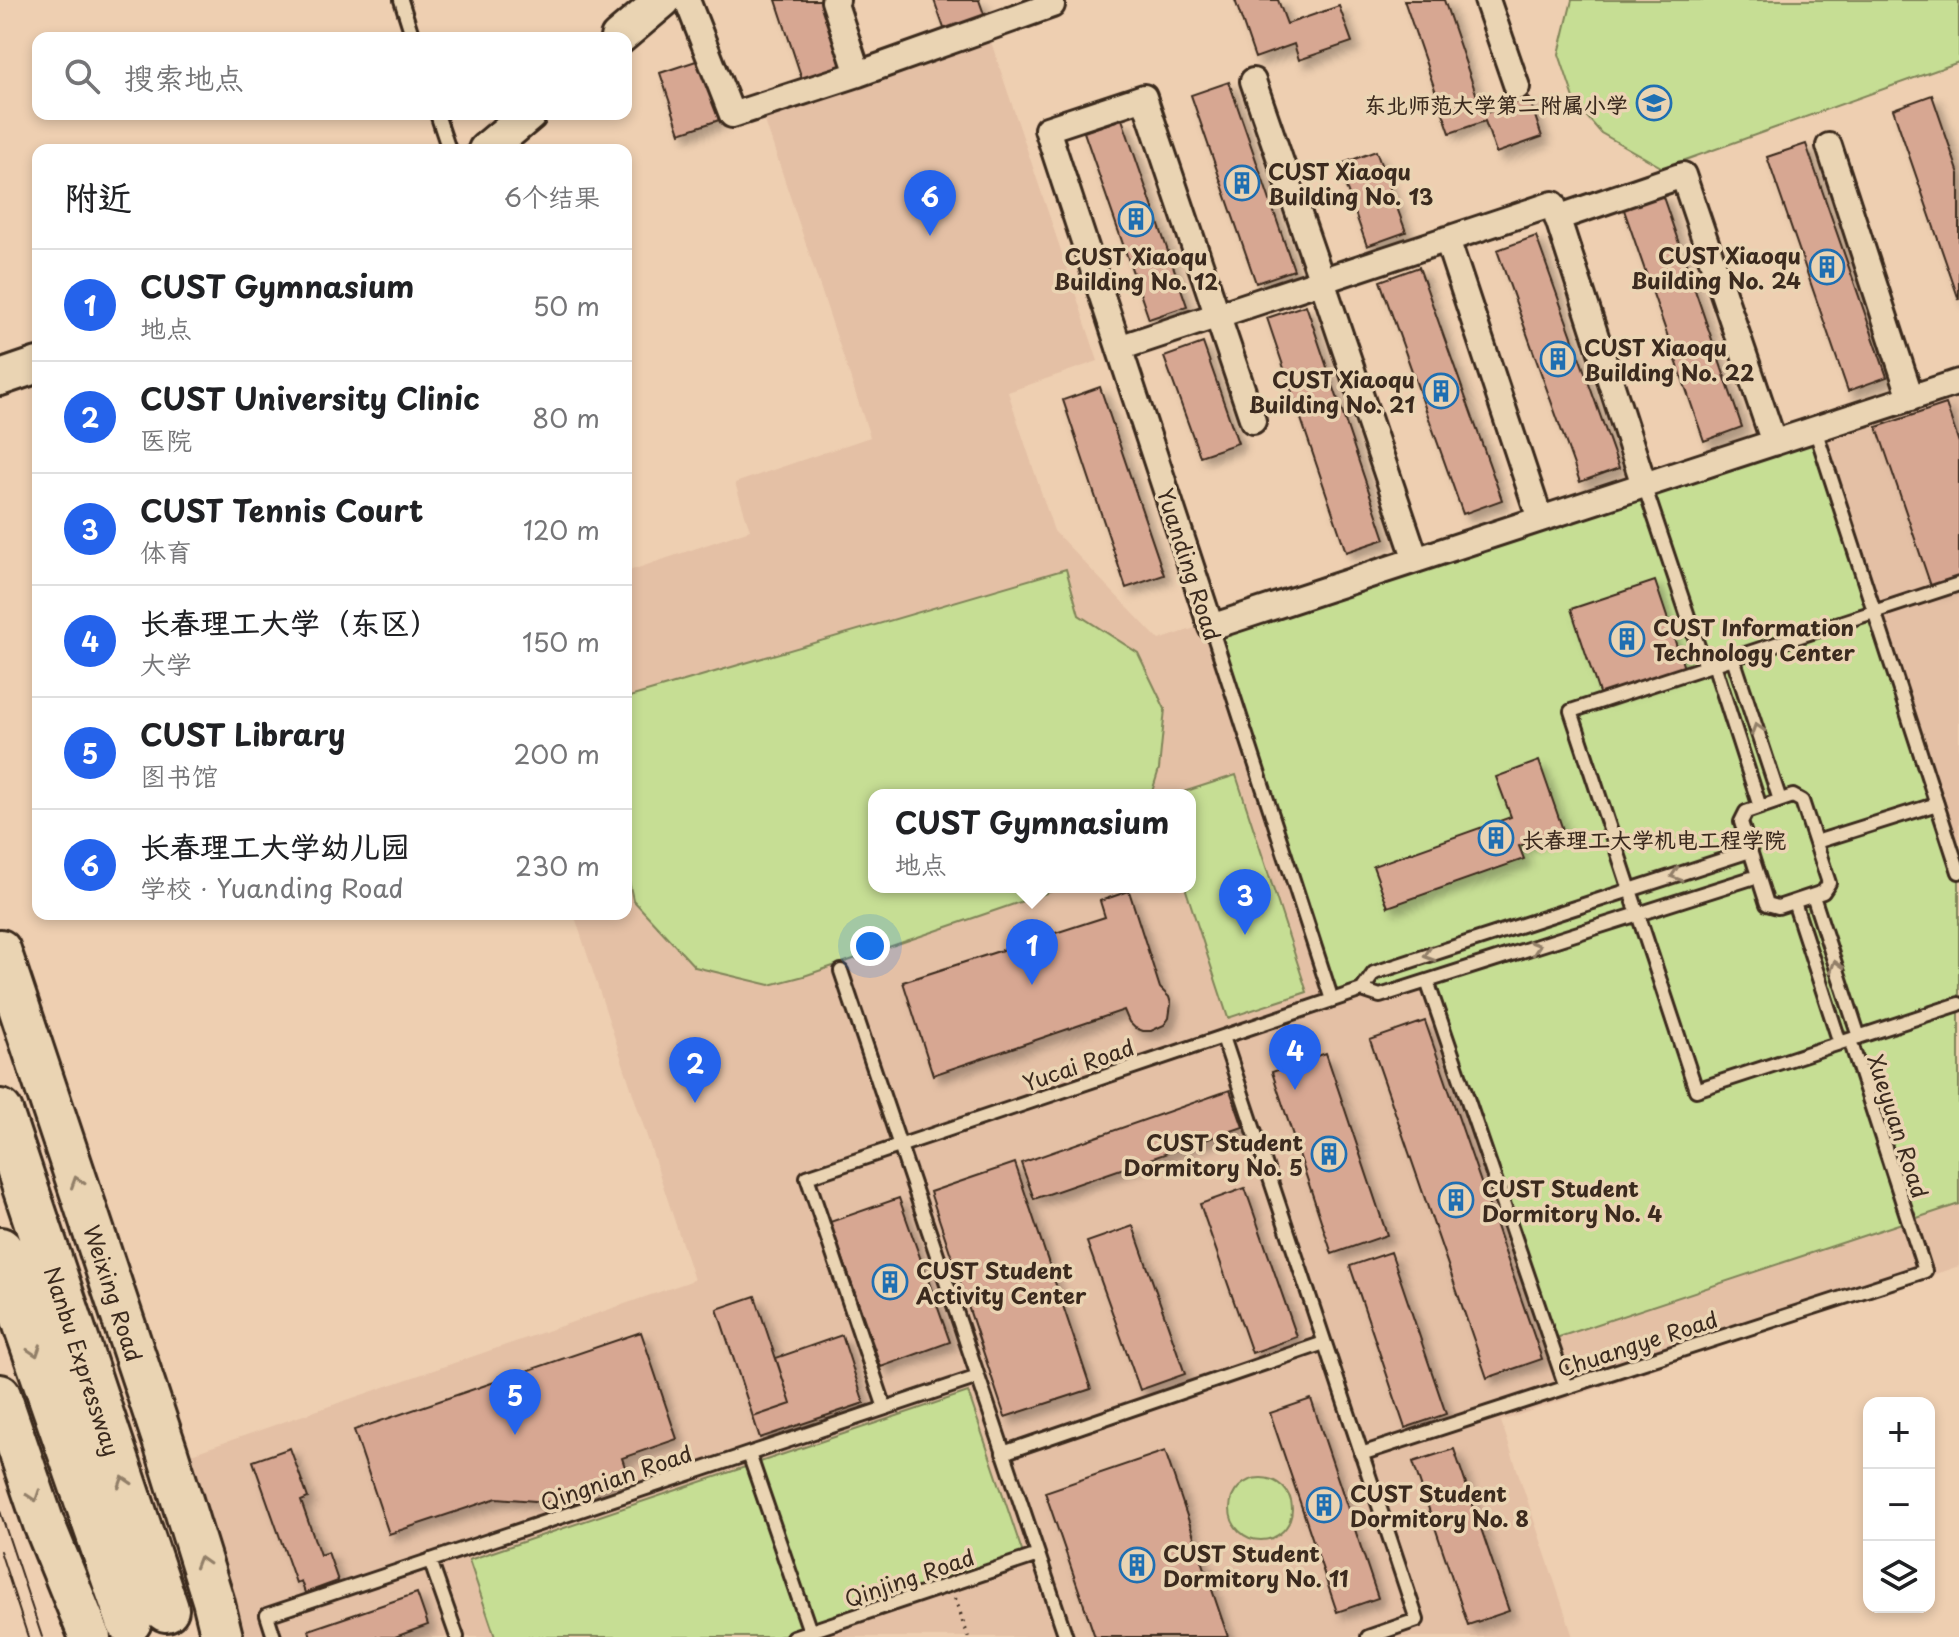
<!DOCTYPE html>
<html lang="zh">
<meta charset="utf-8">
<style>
body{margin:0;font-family:"Playpen Sans","LXGW WenKai TC",sans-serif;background:#f6f6f6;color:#202124}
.controls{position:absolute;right:24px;bottom:24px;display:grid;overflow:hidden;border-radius:16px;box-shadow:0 4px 12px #0003}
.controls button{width:72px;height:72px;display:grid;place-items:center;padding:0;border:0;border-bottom:2px solid #e0e0e0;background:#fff;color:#202124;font:40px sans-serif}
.you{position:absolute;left:870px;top:946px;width:28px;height:28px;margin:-20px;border:6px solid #fff;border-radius:50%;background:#1a73e8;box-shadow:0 0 0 12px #1a73e833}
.badge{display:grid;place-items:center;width:52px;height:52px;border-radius:50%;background:#2563eb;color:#fff;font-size:26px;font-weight:700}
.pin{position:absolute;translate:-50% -66px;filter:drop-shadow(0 2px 4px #0008)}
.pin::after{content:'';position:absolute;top:42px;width:28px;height:24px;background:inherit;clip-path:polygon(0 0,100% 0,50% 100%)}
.popup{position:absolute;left:868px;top:789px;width:328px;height:104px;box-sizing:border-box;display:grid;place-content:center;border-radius:16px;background:#fff;filter:drop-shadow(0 2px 6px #0005);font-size:26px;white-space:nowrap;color:#757577}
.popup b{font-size:30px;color:#202124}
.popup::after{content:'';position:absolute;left:50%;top:100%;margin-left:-16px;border:16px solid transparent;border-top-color:#fff}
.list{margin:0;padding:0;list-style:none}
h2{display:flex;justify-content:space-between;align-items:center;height:104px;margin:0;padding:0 32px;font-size:34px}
h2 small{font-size:26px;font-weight:400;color:#757577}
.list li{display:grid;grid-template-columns:52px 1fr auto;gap:24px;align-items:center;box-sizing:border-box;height:112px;padding:0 32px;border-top:2px solid #e0e0e0}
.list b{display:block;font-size:30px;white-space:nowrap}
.list p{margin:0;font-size:26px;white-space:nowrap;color:#757577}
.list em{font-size:26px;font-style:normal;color:#757577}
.icon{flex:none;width:44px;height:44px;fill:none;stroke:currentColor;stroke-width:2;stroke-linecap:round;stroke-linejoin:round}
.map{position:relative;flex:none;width:1959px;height:1637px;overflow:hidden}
.search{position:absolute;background:#fff;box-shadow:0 4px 12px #0003;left:32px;top:32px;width:600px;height:88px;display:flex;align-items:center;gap:20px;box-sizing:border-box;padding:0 28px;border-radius:16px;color:#757577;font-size:30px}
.panel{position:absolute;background:#fff;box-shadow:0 4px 12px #0003;left:32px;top:144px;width:600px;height:776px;border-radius:16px}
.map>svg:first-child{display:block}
.built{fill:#e4c0a5;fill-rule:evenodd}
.green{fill:#c6de94;stroke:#808459;stroke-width:2}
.building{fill:#d7a792;stroke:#3b2a1e;stroke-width:2;filter:url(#shadow)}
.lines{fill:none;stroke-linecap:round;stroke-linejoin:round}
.lane-casing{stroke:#3b2a1e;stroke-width:18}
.street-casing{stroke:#3b2a1e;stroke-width:30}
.secondary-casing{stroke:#3b2a1e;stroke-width:40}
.primary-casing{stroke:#3b2a1e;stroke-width:46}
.highway-casing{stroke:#3b2a1e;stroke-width:50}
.path{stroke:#3b2a1e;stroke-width:4;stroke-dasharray:2 6;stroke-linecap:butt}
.lane{stroke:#ead4b3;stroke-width:12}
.street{stroke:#ead4b3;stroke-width:24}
.secondary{stroke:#ead4b3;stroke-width:34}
.primary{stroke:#ead4b3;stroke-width:40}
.highway{stroke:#ead4b3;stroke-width:44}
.tram{stroke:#3b2a1e;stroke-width:2}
.oneway{stroke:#927f68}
.labels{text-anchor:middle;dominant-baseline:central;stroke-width:7;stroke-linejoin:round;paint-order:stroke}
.poi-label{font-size:22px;font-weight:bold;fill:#3b2a1e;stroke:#ead4b3;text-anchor:start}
.street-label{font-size:22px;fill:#3b2a1e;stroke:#ead4b3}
</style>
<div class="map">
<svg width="1959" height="1637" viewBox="0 0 1959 1637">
<defs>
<filter id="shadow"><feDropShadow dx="7" dy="7" stdDeviation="4" flood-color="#0004"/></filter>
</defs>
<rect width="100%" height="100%" fill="#eecfb1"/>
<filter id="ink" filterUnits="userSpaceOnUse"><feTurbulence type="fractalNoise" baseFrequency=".0125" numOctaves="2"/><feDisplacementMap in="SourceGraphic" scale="16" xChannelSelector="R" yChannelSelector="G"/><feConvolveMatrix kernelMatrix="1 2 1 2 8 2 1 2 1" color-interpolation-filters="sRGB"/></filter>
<g filter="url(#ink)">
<path class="built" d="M989,36L1098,361L1008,392L1054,531L1159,640L1959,374V1266L1501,1421L1573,1637H218L168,1462L694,1280L574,914H626V572L750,530L735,483L870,437L762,112ZM874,795H1190V887H874Z"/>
<path class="green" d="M1572,0H1959V62L1663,168L1601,133L1576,104L1559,54Z
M1815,429L1959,872V1204L1550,1340L1427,981L1380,996L1362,990L1332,1000L1211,627Z
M1066,569L1079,615L1138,653L1165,709L1159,769L1151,795H874V887H1064L804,976L770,985L695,967L633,900L626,867V791L630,766L626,757V698Z
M1236,775L1307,992L1228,1018L1185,887H1190V795H1174Z
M968,1392L1023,1554L778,1637H495L469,1560Z
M1230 1509a31 31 0 1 1 62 0a31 31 0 1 1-62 0Z"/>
<path class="building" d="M776,0H820L845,75L805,88Z
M934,0H979L986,20L946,34Z
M1235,0H1278L1287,24L1339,6L1352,42L1299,60L1294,44L1255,58Z
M1404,0H1444L1483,114L1529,98L1542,137L1496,153L1485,121L1450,133Z
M699,60L719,120L680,133L660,73Z
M1229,82L1294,270L1256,283L1191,95Z
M1932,95L1959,174V300L1893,109Z
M1122,119L1187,306L1149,319L1084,132Z
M1806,144L1887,377L1848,391L1767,157Z
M1376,151L1406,232L1367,246L1338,165Z
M1662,194L1742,427L1704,441L1623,207Z
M1536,236L1619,468L1580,482L1497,250Z
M1419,267L1502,500L1463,514L1380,281Z
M1306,305L1385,539L1346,552L1267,318Z
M1203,343L1238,443L1200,456L1164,357Z
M1100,387L1164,575L1126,588L1063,400Z
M1946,404L1959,443V580L1932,589L1877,427Z
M1655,581L1684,668L1600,696L1571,609Z
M1539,761L1563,830L1519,846L1524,859L1388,907L1373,866L1511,817L1496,777Z
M1129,891L1160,988L1169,997L1171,1004L1169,1018L1164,1025L1151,1031H1143L1135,1028L1129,1022L1124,1010L933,1075L903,982L1105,917L1100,901Z
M1425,1021L1542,1359L1487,1378L1370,1040Z
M1326,1053L1387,1235L1332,1254L1272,1072Z
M1230,1090L1243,1127L1034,1199L1021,1163Z
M1015,1163L1091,1389L1005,1417L930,1192Z
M1245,1188L1297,1337L1252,1353L1200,1204Z
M899,1198L950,1342L881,1367L830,1222Z
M1133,1226L1185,1374L1140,1390L1087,1242Z
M1391,1252L1446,1414L1405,1428L1350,1266Z
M755,1296L791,1404L753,1417L717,1309Z
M641,1332L677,1439L622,1458L629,1479L561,1503L497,1498L389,1534L354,1430Z
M842,1335L864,1403L760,1438L753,1417L791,1404L776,1358Z
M1311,1399L1378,1598L1337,1612L1270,1413Z
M290,1448L308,1498L301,1501L320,1555L328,1552L338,1581L305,1593L301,1581L296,1583L253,1461Z
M1454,1449L1509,1611L1468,1625L1413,1462Z
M1165,1451L1228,1637H1095L1045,1492Z
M417,1593L428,1625L395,1637H311L309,1630Z"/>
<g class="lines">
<g class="lane-casing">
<path id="lane" d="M401,0L413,38
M437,114L449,150
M1815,429L1959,872
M1644,485L1705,667
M1959,584L1571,711L1696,1090L1959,1004
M1211,627L1332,1000
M1733,658L1780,800
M1714,664L1760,807
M1793,796L1802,801L1829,883L1823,892L1778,907L1767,904L1741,822L1746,812Z
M1816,842L1937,804
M1750,851L1374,973L1362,990L1380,996L1758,876
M1813,896L1859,1037
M1794,902L1840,1043
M841,971L1066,1637
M1427,981L1566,1387
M1223,1037L1417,1620L1368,1637
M885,1408L807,1177L1362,990
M1003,1453L1324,1343
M749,1454L812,1637
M1361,1454L1925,1271L1850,1040
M430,1560L457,1637
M274,1637L267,1615L978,1377
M793,1637L1038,1555"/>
</g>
<g class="street-casing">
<path id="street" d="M687,0L732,115L858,74L834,1L837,0
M1487,0L1517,87
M858,74L1052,5
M1253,81L1322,281L1416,560
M1829,146L1911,398
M1557,218L1683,175L1774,443
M1447,239L1540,519
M1119,348L1553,204L1644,485
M1253,421L1144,97L1047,129L1211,627L1959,382"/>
</g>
<g class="secondary-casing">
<path id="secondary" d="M618,38L663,0
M486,150L529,114
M0,378L38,365"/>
</g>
<g class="primary-casing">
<path id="primary" d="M0,950L167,1452L213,1600L222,1637
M0,1395L44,1524L90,1637"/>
</g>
<g class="highway-casing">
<path id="highway" d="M0,1112L166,1609
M0,1250L129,1621"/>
</g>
<path class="path" d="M955,1598L968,1637"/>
<use href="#lane" class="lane"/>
<use href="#street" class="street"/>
<use href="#secondary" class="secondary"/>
<use href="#primary" class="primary"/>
<use href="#highway" class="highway"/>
<path class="tram" d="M0,1511L42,1637
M0,1551L28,1637"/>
</g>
<defs><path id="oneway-chevron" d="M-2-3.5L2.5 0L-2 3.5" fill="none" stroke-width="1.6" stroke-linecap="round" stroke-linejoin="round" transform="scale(2)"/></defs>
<g class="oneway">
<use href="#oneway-chevron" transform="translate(1757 729) rotate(-108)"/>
<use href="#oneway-chevron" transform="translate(1676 875) rotate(162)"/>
<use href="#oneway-chevron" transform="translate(1535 947) rotate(-18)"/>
<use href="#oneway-chevron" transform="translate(1429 955) rotate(162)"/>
<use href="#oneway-chevron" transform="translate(1836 966) rotate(-108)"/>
<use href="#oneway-chevron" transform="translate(77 1182) rotate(-108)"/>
<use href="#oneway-chevron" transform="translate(35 1351) rotate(71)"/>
<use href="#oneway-chevron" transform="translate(124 1482) rotate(-108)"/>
<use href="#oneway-chevron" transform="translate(34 1496) rotate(71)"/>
<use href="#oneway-chevron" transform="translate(201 1562) rotate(-107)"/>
</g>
</g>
<defs>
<g id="school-ring" transform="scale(1.8)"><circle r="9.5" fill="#ead4b3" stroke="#1f6fb2" stroke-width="1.5"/><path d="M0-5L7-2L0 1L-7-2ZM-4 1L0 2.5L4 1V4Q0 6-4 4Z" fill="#1f6fb2"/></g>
<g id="building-ring" transform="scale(1.8)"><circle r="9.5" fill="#ead4b3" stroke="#1f6fb2" stroke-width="1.5"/><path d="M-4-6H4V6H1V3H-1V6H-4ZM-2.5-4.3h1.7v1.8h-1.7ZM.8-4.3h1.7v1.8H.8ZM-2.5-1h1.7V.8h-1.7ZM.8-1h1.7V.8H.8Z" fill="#1f6fb2"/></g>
</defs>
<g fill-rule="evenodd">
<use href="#school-ring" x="1654" y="103"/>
<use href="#building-ring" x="1242" y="183"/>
<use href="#building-ring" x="1136" y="219"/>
<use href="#building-ring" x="1827" y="267"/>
<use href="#building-ring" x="1558" y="359"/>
<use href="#building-ring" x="1441" y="391"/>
<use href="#building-ring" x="1627" y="639"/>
<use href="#building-ring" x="1496" y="838"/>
<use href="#building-ring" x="1329" y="1154"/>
<use href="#building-ring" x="1456" y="1200"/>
<use href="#building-ring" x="890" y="1282"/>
<use href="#building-ring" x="1324" y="1505"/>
<use href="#building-ring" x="1137" y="1565"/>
</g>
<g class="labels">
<g class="poi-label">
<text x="1628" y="103" text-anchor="end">东北师范大学第二附属小学</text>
<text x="1268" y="170">CUST Xiaoqu<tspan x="1268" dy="25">Building No. 13</tspan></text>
<text x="1801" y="254" text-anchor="end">CUST Xiaoqu<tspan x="1801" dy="25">Building No. 24</tspan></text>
<text x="1136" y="255" text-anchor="middle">CUST Xiaoqu<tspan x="1136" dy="25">Building No. 12</tspan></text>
<text x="1584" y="346">CUST Xiaoqu<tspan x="1584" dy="25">Building No. 22</tspan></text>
<text x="1415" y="378" text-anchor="end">CUST Xiaoqu<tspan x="1415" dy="25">Building No. 21</tspan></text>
<text x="1653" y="626">CUST Information<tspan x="1653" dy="25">Technology Center</tspan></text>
<text x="1522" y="838">长春理工大学机电工程学院</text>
<text x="1303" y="1141" text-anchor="end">CUST Student<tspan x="1303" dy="25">Dormitory No. 5</tspan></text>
<text x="1482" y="1187">CUST Student<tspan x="1482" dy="25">Dormitory No. 4</tspan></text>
<text x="916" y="1269">CUST Student<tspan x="916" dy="25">Activity Center</tspan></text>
<text x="1350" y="1492">CUST Student<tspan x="1350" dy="25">Dormitory No. 8</tspan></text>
<text x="1163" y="1552">CUST Student<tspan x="1163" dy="25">Dormitory No. 11</tspan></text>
</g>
<g class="street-label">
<text transform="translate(1190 564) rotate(72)">Yuanding Road</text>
<text transform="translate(1078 1064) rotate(-19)">Yucai Road</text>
<text transform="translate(1899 1126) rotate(72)">Xueyuan Road</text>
<text transform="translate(114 1293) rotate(72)">Weixing Road</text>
<text transform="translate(1637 1343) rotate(-18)">Chuangye Road</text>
<text transform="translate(83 1361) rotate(72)">Nanbu Expressway</text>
<text transform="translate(616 1477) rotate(-19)">Qingnian Road</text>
<text transform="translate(909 1577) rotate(-19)">Qinjing Road</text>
</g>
</g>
</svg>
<div class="controls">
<button>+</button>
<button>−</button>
<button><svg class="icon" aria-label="layers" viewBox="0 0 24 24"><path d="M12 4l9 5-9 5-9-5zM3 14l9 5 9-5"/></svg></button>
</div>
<div class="you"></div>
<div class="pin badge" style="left:1032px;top:985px">1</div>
<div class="popup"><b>CUST Gymnasium</b>地点</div>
<div class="pin badge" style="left:695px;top:1103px">2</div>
<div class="pin badge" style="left:1245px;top:935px">3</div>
<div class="pin badge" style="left:1295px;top:1090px">4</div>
<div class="pin badge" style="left:515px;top:1435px">5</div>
<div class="pin badge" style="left:930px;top:236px">6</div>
<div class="search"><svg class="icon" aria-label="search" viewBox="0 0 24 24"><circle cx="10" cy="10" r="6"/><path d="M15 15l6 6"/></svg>搜索地点</div>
<section class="panel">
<h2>附近<small>6个结果</small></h2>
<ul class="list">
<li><span class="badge">1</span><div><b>CUST Gymnasium</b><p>地点</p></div><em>50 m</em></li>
<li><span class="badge">2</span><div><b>CUST University Clinic</b><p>医院</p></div><em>80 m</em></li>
<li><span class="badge">3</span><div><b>CUST Tennis Court</b><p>体育</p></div><em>120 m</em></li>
<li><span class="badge">4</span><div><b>长春理工大学（东区）</b><p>大学</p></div><em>150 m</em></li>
<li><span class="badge">5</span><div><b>CUST Library</b><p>图书馆</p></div><em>200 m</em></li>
<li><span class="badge">6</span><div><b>长春理工大学幼儿园</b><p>学校 · Yuanding Road</p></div><em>230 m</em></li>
</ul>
</section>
</div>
